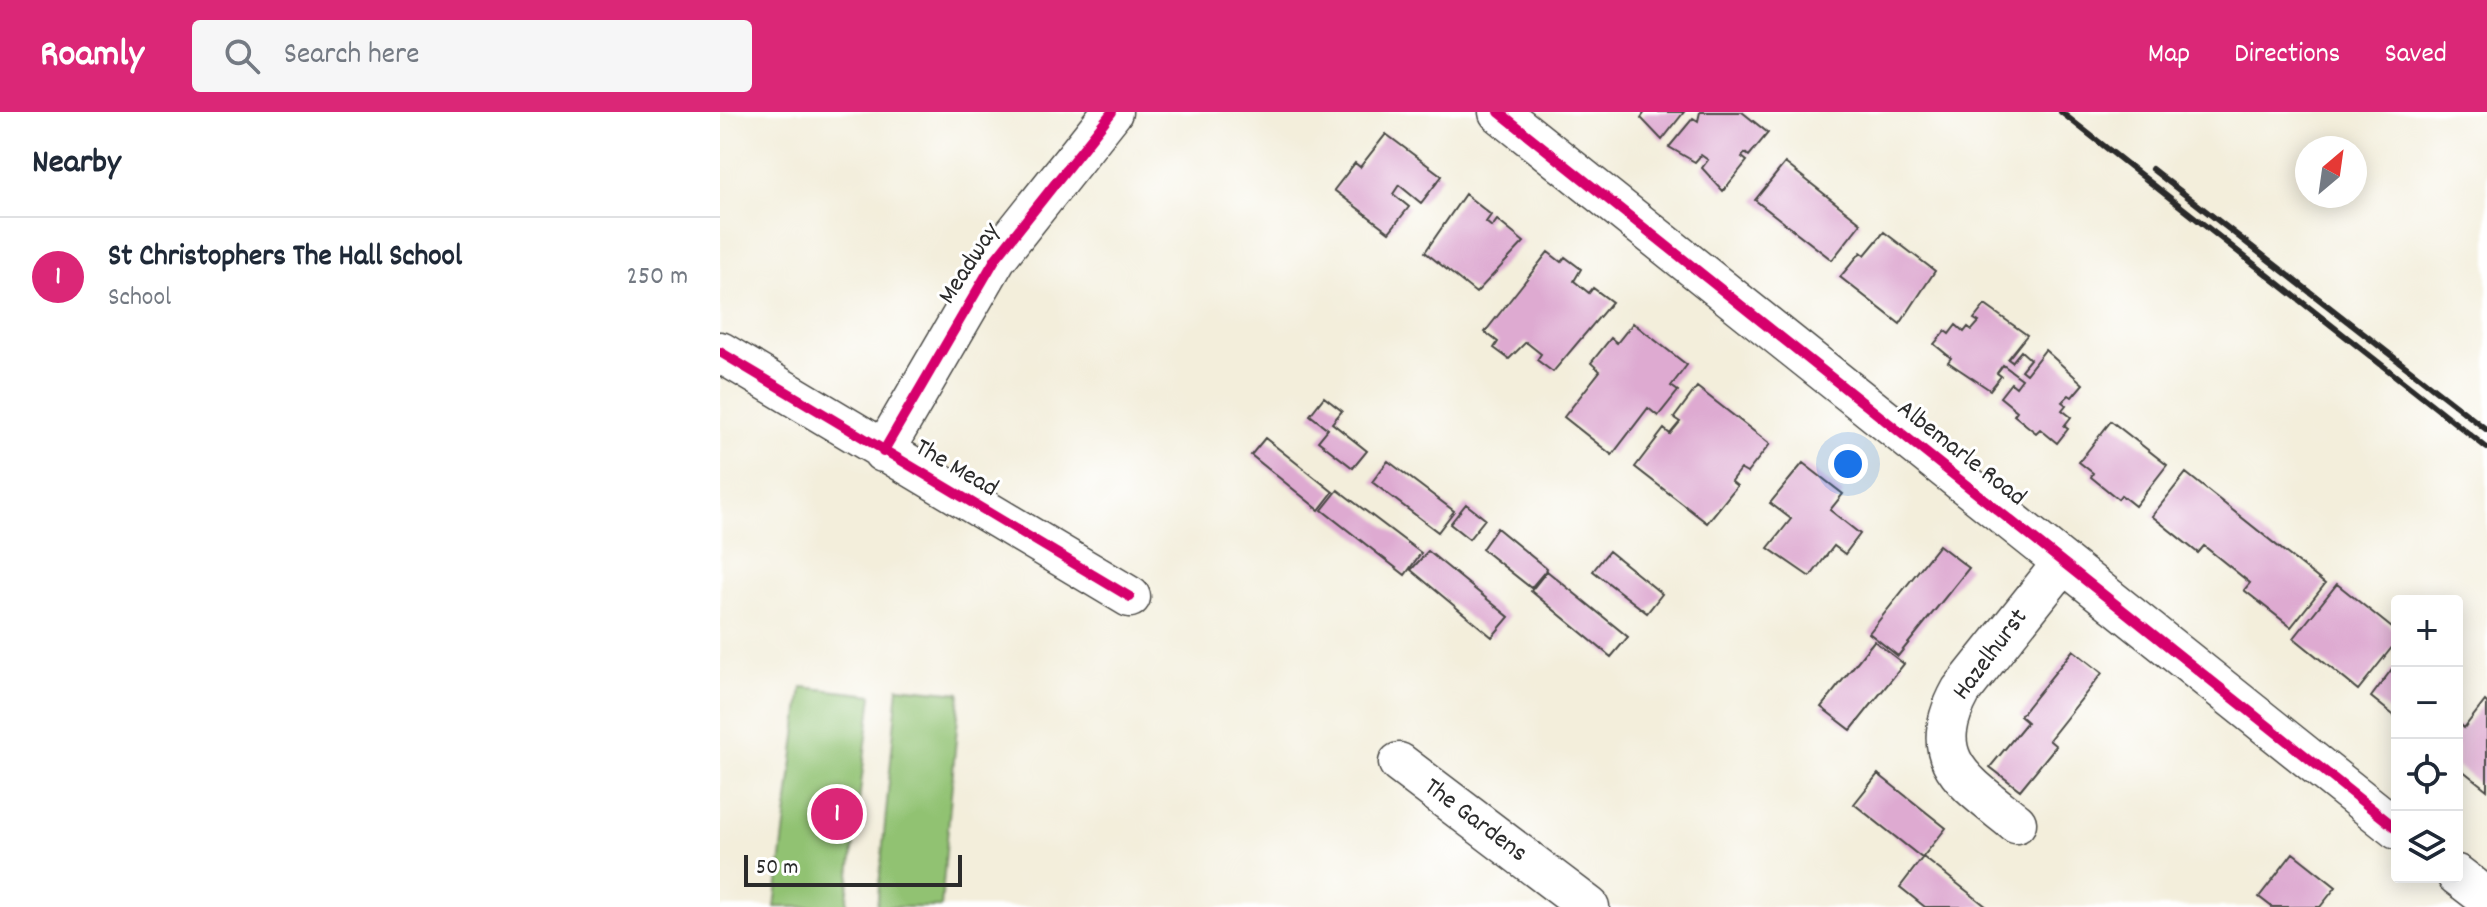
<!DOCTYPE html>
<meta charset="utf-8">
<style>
body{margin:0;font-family:Dekko,sans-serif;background:#f6f6f7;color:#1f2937}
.controls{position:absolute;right:24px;bottom:24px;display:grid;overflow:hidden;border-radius:8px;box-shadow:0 4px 20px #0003}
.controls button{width:72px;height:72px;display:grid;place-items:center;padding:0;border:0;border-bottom:2px solid #e0e1e3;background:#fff;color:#1f2937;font:40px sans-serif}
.compass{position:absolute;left:1575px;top:24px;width:72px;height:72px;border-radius:50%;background:#fff;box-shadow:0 4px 20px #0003;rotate:29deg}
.scale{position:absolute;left:24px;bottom:20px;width:218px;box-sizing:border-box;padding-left:8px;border:4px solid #2b2b2b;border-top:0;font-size:22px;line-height:28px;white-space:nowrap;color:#2b2b2b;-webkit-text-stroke:6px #fff;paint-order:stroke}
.you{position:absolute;left:1128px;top:352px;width:28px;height:28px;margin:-20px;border:6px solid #fff;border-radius:50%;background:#1a73e8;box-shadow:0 0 0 12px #1a73e833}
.badge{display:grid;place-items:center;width:52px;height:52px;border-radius:50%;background:#db2777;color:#fff;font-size:26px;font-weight:700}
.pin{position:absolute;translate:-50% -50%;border:4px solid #fff;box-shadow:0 2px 8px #0006}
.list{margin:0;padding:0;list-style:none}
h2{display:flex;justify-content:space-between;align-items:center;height:104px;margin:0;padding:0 32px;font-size:34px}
h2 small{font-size:26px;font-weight:400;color:#747a83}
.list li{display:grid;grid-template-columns:52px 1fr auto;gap:24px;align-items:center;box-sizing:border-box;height:120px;padding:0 32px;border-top:2px solid #e0e1e3}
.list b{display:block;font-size:30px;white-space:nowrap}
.list p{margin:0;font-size:26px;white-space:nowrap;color:#747a83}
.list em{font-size:26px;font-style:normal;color:#747a83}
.icon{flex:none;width:44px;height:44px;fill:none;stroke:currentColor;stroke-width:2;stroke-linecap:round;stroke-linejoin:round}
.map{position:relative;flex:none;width:1767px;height:795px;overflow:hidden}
header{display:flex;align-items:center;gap:48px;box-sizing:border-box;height:112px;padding:0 40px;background:#db2777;color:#fff}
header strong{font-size:38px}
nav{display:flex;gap:44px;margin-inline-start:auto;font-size:28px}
.search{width:560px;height:72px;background:#f6f6f7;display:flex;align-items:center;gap:20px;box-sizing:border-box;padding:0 28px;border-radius:8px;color:#747a83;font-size:30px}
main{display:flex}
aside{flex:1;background:#fff}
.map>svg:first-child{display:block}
.green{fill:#91c272;stroke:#5e764e;stroke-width:2}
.building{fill:#deaad1}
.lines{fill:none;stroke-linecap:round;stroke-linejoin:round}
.minor-casing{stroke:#494845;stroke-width:43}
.minor{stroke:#fff;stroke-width:40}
.rail{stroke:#2b2b2b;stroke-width:6}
.cycleway-casing{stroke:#fff;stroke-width:15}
.cycleway{stroke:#d6006c;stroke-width:10}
.labels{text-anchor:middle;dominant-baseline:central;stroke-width:6;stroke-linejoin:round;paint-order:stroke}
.street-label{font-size:26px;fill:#2b2b2b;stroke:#fff}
</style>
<header>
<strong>Roamly</strong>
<div class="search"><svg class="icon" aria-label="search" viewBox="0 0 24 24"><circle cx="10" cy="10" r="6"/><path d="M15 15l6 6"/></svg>Search here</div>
<nav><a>Map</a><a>Directions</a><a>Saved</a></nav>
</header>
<main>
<aside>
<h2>Nearby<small></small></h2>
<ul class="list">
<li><span class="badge">1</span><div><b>St Christophers The Hall School</b><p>School</p></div><em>250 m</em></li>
</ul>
</aside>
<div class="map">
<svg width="1767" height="795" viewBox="0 0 1767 795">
<rect width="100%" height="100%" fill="#fff"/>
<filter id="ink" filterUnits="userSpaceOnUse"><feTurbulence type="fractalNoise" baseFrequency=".0125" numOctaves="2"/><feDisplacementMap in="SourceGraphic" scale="16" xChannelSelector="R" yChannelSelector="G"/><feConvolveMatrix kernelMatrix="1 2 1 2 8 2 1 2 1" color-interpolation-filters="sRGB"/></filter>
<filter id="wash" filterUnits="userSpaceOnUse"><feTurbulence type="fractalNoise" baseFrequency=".006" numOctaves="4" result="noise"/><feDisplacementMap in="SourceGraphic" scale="32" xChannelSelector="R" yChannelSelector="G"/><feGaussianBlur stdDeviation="1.8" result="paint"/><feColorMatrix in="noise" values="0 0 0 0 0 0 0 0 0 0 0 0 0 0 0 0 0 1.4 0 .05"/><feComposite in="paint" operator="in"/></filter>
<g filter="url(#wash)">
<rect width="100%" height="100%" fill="#f3eedb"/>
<path class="green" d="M82,575L152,583L126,795H55Z
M178,575L240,581L221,795H157Z"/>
<g id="blocks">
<path class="building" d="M925,0H964L942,28L921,6Z
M980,0H1022L1048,21L1029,44L1025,41L1022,45L1027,49L1003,79L982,56L988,48L981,43L975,50L949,35L973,6L978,9Z
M666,22L722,64L701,91L679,73L673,82L689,95L669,120L614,78L635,51L640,55Z
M1065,51L1141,111L1112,148L1035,88Z
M745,82L771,103L766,110L772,115L777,108L804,130L756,181L705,140Z
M1164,120L1215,159L1180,212L1120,165L1141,140L1145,143Z
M828,140L841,150L845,145L861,157L854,169L869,181L873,176L892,190L833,260L817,248L821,242L806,230L789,247L774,236L778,230L765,220Z
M1265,193L1307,223L1288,247L1292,250L1301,239L1310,247L1301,258L1306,262L1325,238L1363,272L1352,285L1349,283L1342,290L1346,293L1342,298L1351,305L1344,314L1348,317L1337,331L1320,317L1316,321L1294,303L1297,299L1280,285L1291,271L1296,275L1302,267L1283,253L1277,261L1281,264L1270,278L1228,250L1231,246L1214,232L1225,219L1229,222L1236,213L1244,220L1248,215L1252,218L1259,210L1254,207Z
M913,211L967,253L951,274L958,279L938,304L928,296L892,343L844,305L880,259L871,251L891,226L897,231Z
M977,275L1050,332L1027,361L1020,357L1011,369L1017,374L987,411L915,355L944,317L950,322L960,310L954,306Z
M604,285L622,299L612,311L647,339L633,356L598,329L608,317L590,303Z
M1391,309L1447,353L1415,394L1401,383L1398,387L1371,365L1373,361L1359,350Z
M545,326L613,380L599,398L531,343Z
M668,349L734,399L718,420L652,370Z
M1083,351L1123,382L1110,398L1140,422L1125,442L1114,434L1090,465L1048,436L1071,407L1050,391Z
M1466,361L1605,472L1571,515L1524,478L1530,471L1484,434L1478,441L1432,404Z
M618,378L701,441L685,463L602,398Z
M746,392L765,407L749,427L730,412Z
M777,416L827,457L811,476L762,437Z
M1219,433L1249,456L1178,544L1149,521Z
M708,439L789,505L772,525L691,458Z
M889,439L942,482L927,501L873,459Z
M827,459L908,525L891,545L811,479Z
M1617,472L1677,520V529L1638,578L1574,526Z
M1154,529L1184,552L1131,618L1101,595Z
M1353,538L1382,561L1329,628L1336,634L1300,678L1270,655L1307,610L1300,604Z
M1672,557L1677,561V606L1651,585Z
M1765,589L1767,591V678L1737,654V616L1740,612L1744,616Z
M1158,662L1226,716L1202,746L1134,692Z
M1573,741L1616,775L1600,795H1552L1539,785Z
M1203,745L1220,758L1267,795H1205L1180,775Z"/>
</g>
</g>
<g filter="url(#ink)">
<use href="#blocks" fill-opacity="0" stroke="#494845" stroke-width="2"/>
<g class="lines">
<g class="minor-casing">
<path id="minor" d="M779,0L1677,717
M0,240L410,485
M163,340L276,146L392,0
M679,651L869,795
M1296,711C1246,670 1203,648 1241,579L1343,451
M1737,763L1767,786"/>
</g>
<use href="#minor" class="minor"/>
<path class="rail" d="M1341,0L1767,336
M1432,57L1767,318"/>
<g class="cycleway-casing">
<path id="cycleway" d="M779,0L1677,717
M0,240L410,485
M163,340L276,146L392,0"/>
</g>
<use href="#cycleway" class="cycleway"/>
</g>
</g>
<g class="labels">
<g class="street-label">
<text transform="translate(250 152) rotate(-57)">Meadway</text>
<text transform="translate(1241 342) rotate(38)">Albemarle Road</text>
<text transform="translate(236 357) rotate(30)">The Mead</text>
<text transform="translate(1271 543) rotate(-53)">Hazelhurst</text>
<text transform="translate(755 709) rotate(37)">The Gardens</text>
</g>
</g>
</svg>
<div class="controls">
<button>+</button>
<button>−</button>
<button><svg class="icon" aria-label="locate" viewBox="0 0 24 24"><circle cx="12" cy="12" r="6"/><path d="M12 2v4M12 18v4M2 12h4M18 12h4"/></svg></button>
<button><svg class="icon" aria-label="layers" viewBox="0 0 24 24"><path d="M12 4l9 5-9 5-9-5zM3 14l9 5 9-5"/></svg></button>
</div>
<svg class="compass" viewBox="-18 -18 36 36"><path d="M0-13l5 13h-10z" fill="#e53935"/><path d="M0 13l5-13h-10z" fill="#747a83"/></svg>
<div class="scale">50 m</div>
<div class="you"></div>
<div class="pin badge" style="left:117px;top:702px">1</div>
</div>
</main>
